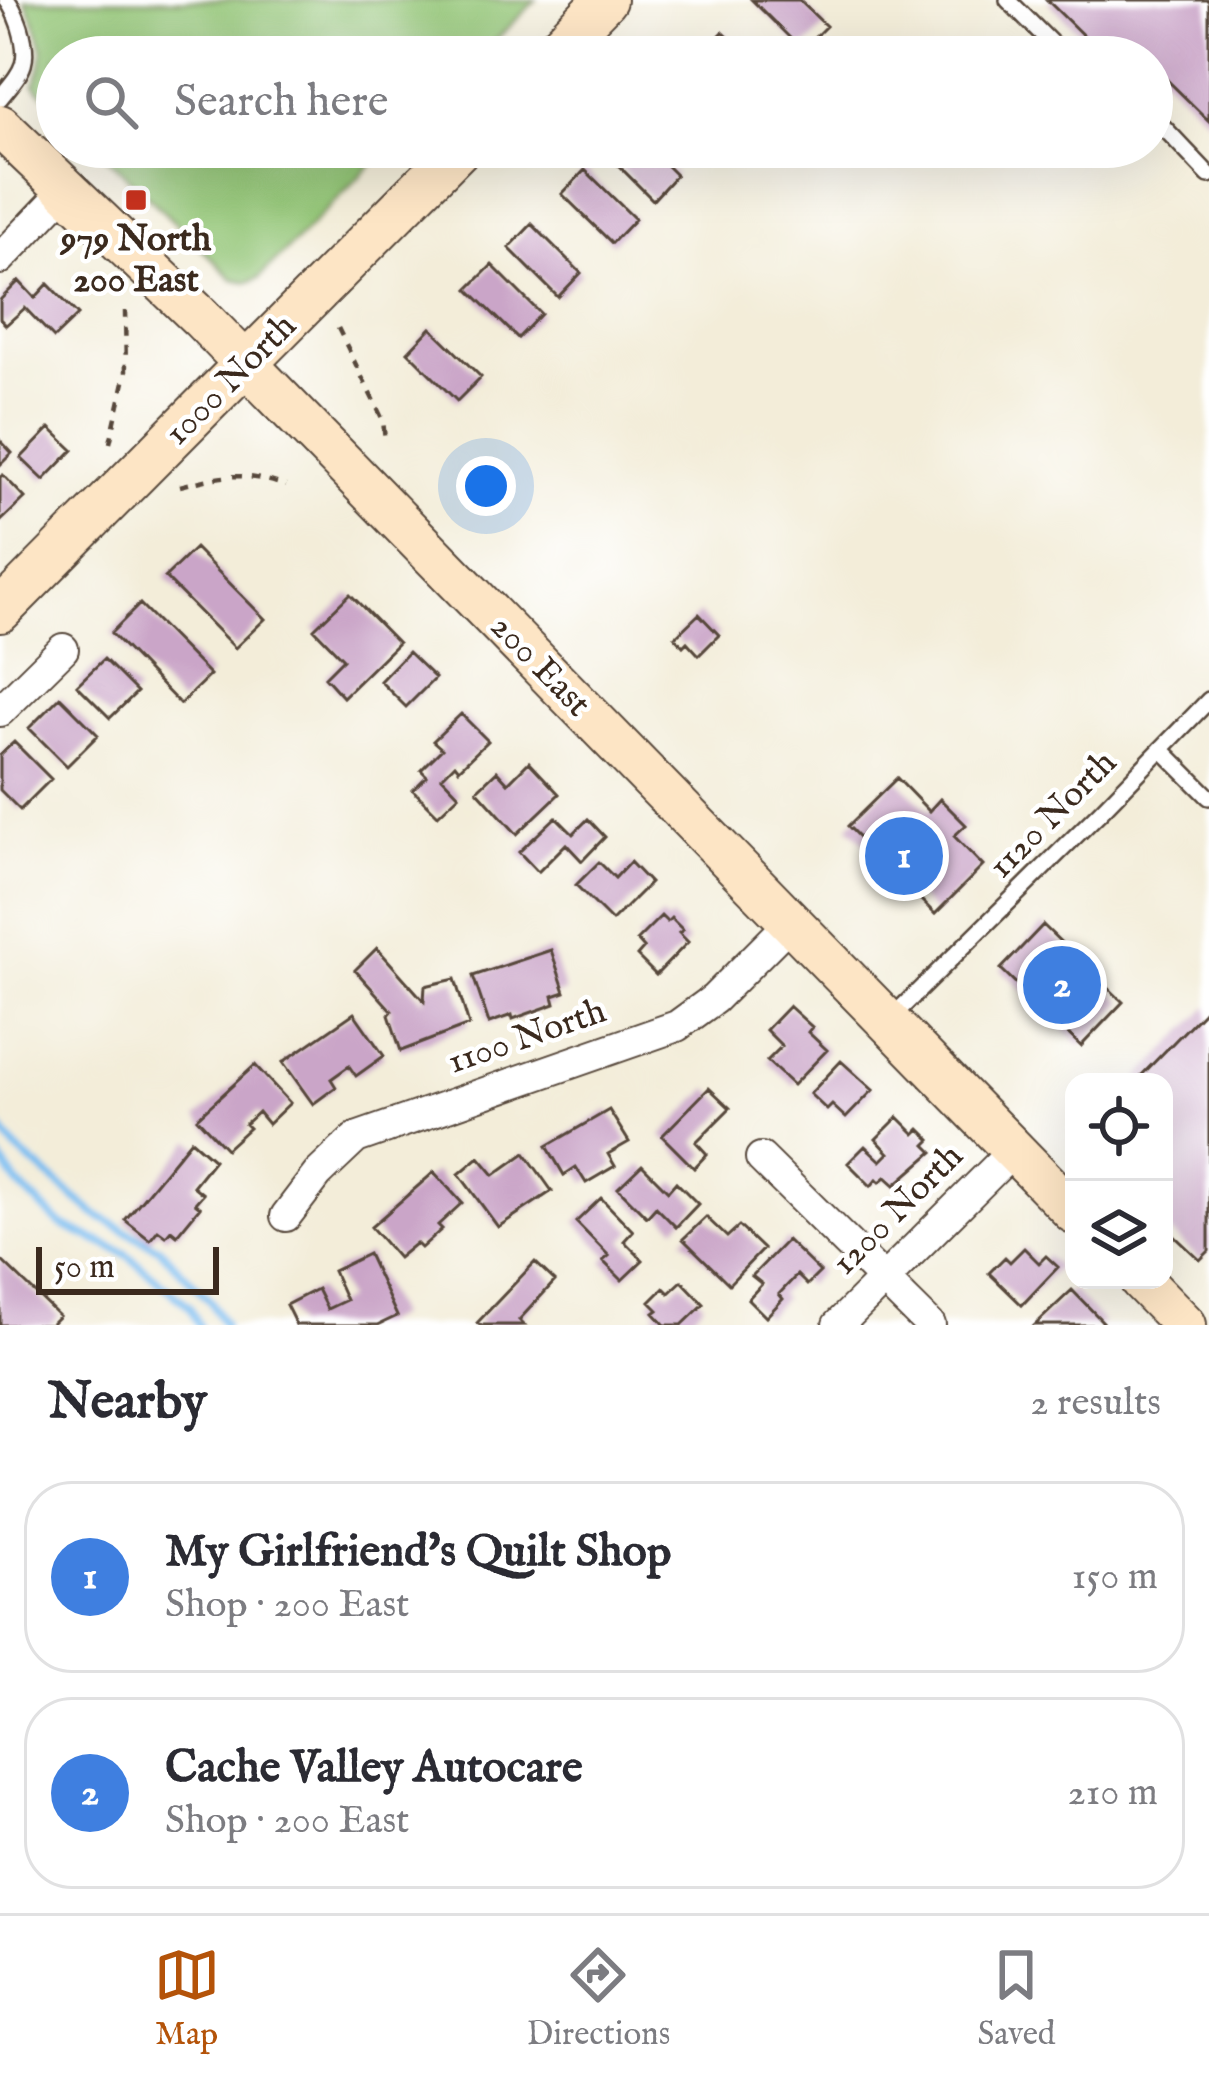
<!DOCTYPE html>
<meta charset="utf-8">
<style>
body{margin:0;font-family:"IM FELL English",serif;background:#f7f7f7;color:#2b2b33}
.controls{position:absolute;right:36px;bottom:36px;display:grid;overflow:hidden;border-radius:24px;box-shadow:0 12px 48px #0002}
.controls button{width:108px;height:108px;display:grid;place-items:center;padding:0;border:0;border-bottom:3px solid #e1e1e2;background:#fff;color:#2b2b33;font:60px sans-serif}
.scale{position:absolute;left:36px;bottom:30px;width:183px;box-sizing:border-box;padding-left:12px;border:6px solid #3b2a1e;border-top:0;font-size:33px;line-height:42px;white-space:nowrap;color:#3b2a1e;-webkit-text-stroke:9px #fff;paint-order:stroke}
.you{position:absolute;left:486px;top:486px;width:42px;height:42px;margin:-30px;border:9px solid #fff;border-radius:50%;background:#1a73e8;box-shadow:0 0 0 18px #1a73e833}
.badge{display:grid;place-items:center;width:78px;height:78px;border-radius:50%;background:#b45309;color:#fff;font-size:39px;font-weight:700}
.pin{position:absolute;translate:-50% -50%;border:6px solid #fff;box-shadow:0 3px 12px #0006}
.list{margin:0;padding:0;list-style:none}
h2{display:flex;justify-content:space-between;align-items:center;height:156px;margin:0;padding:0 48px;font-size:51px}
h2 small{font-size:39px;font-weight:400;color:#7c7c81}
.list li{display:grid;grid-template-columns:78px 1fr auto;gap:36px;align-items:center;box-sizing:border-box;height:192px;margin:0 24px 24px;padding:0 24px;border:3px solid #e1e1e2;border-radius:48px}
.list b{display:block;font-size:45px;white-space:nowrap}
.list p{margin:0;font-size:39px;white-space:nowrap;color:#7c7c81}
.list em{font-size:39px;font-style:normal;color:#7c7c81}
.icon{flex:none;width:66px;height:66px;fill:none;stroke:currentColor;stroke-width:2;stroke-linecap:round;stroke-linejoin:round}
.map{position:relative;flex:none;width:1209px;height:1325px;overflow:hidden}
.search{position:absolute;background:#fff;box-shadow:0 12px 48px #0002;left:36px;right:36px;top:36px;height:132px;display:flex;align-items:center;gap:30px;box-sizing:border-box;padding:0 42px;border-radius:66px;color:#7c7c81;font-size:45px}
.sheet{height:588px;background:#fff}
nav{display:flex;justify-content:space-around;align-items:center;box-sizing:border-box;height:168px;border-top:3px solid #e1e1e2;background:#fff;font-size:33px;color:#7c7c81}
nav a{display:grid;justify-items:center;gap:6px}
nav .on{color:#b45309}
.map>svg:first-child{display:block}
.green{fill:#93c576;stroke:#67784a;stroke-width:3}
.lines{fill:none;stroke-linecap:round;stroke-linejoin:round}
.stream{stroke:#7abdf0;stroke-width:8}
.building{fill:#caa5c8}
.lane-casing{stroke:#57473a;stroke-width:20}
.street-casing{stroke:#57473a;stroke-width:34}
.secondary-casing{stroke:#57473a;stroke-width:46}
.path{stroke:#57473a;stroke-width:4.5;stroke-dasharray:9 9;stroke-linecap:butt}
.lane{stroke:#fff;stroke-width:15}
.street{stroke:#fff;stroke-width:30}
.secondary{stroke:#fde5c5;stroke-width:42}
.poi-dot{fill:#c8321e;stroke:#fff;stroke-width:4.5}
.labels{text-anchor:middle;dominant-baseline:central;stroke-width:9;stroke-linejoin:round;paint-order:stroke}
.poi-label{font-size:36px;font-weight:bold;fill:#3b2a1e;stroke:#fff}
.street-label{font-size:36px;fill:#3b2a1e;stroke:#fff}
</style>
<div class="map">
<svg width="1209" height="1325" viewBox="0 0 1209 1325">
<rect width="100%" height="100%" fill="#fff"/>
<filter id="ink" filterUnits="userSpaceOnUse"><feTurbulence type="fractalNoise" baseFrequency=".00833" numOctaves="2"/><feDisplacementMap in="SourceGraphic" scale="24" xChannelSelector="R" yChannelSelector="G"/><feConvolveMatrix kernelMatrix="1 2 1 2 8 2 1 2 1" color-interpolation-filters="sRGB"/></filter>
<filter id="wash" filterUnits="userSpaceOnUse"><feTurbulence type="fractalNoise" baseFrequency=".004" numOctaves="4" result="noise"/><feDisplacementMap in="SourceGraphic" scale="48" xChannelSelector="R" yChannelSelector="G"/><feGaussianBlur stdDeviation="2.7" result="paint"/><feColorMatrix in="noise" values="0 0 0 0 0 0 0 0 0 0 0 0 0 0 0 0 0 1.4 0 .05"/><feComposite in="paint" operator="in"/></filter>
<g filter="url(#wash)">
<rect width="100%" height="100%" fill="#f3edd9"/>
<path class="green" d="M25,0H536L479,57H57V107L34,85C51,52 39,32 25,0Z
M97,147H389L259,278L248,282L233,279Z"/>
<g class="lines">
<path class="stream" d="M0,1128L16,1149L96,1215L160,1249L210,1301L224,1325
M0,1159L17,1183L60,1224L126,1254L189,1306L199,1325"/>
</g>
<g id="blocks">
<path class="building" d="M752,0H799L826,26L802,50Z
M1047,0H1209V121L1152,65V57L1142,55L1105,57Z
M723,32L749,57H698Z
M606,147H648L676,175L653,200L603,150Z
M585,170L635,219L612,243L562,194Z
M532,224L581,273L558,297L509,248Z
M492,265L541,314L518,338L468,289Z
M19,281L35,298L48,284L78,315L54,338L25,308L6,325L0,319V300Z
M431,328L481,377L457,401L408,352Z
M50,428L73,450L44,480L21,458Z
M0,440L12,453L0,465Z
M3,475L25,498L0,522V477Z
M195,548L265,619L235,648L165,577Z
M350,594L398,643L343,697L325,677L343,659L314,629Z
M140,604L210,675L180,704L111,633Z
M699,614L719,635L699,655L687,642L683,646L675,637Z
M408,652L435,678L406,707L380,681Z
M104,659L137,692L110,718L77,685Z
M60,697L98,735L67,766L29,728Z
M461,714L488,741L459,769L455,764L442,777L459,795L438,815L413,790L427,776L421,770L442,749L433,741Z
M14,742L51,779L20,810L0,790V755Z
M529,762L559,794L517,834L477,790L497,771L508,783Z
M897,778L929,811L940,799L966,825L954,836L983,866L935,914L848,826Z
M556,817L573,834L588,819L605,837L582,861L566,844L538,872L519,852Z
M599,862L615,878L630,862L650,883L612,921L576,885Z
M661,916L667,922L671,918L683,930L679,933L688,942L656,975L637,956L644,948L637,940Z
M1043,925L1123,1002L1081,1046L1001,969Z
M377,948L424,1001L425,986L455,979L469,1025L401,1051L389,1015L392,1011L355,970Z
M551,950L565,992L553,996L555,1004L513,1019L512,1015L489,1023L473,976Z
M789,1006L812,1027L808,1032L827,1050L793,1085L767,1061L782,1046L766,1030Z
M1209,1006V1251L1200,1260L1164,1226V1082H1135Z
M354,1013L384,1056L356,1076L349,1066L331,1079L336,1087L313,1104L283,1062Z
M841,1061L873,1090L846,1118L832,1105L827,1110L810,1094Z
M255,1065L290,1103L268,1124L258,1112L245,1124L249,1128L226,1149L197,1118Z
M709,1088L730,1108L696,1142L707,1154L694,1168L662,1136Z
M609,1110L629,1142L608,1154L615,1166L586,1183L576,1167L564,1175L547,1146Z
M898,1117L915,1134L920,1129L931,1140L926,1145L933,1152L895,1185L886,1177L880,1182L877,1179L871,1186L848,1163L865,1146L881,1161L889,1153L876,1139Z
M191,1140L214,1160L193,1186L203,1194L195,1203L200,1207L177,1235L171,1230L166,1236L158,1230L150,1240L125,1220Z
M525,1153L552,1191L498,1227L459,1174L479,1157L494,1175Z
M642,1165L668,1191L676,1182L698,1204L676,1227L656,1207L647,1217L618,1188Z
M434,1172L462,1203L438,1225L442,1229L421,1248L416,1243L398,1258L371,1227Z
M601,1198L633,1231L624,1241L643,1260L622,1280L603,1261L609,1256L576,1222Z
M706,1217L727,1237L739,1226L763,1249L729,1284L683,1239Z
M787,1240L820,1272L807,1285L797,1275L779,1294L783,1299L766,1317L748,1299L762,1284L752,1276Z
M1024,1248L1039,1263L1046,1256L1058,1267L1022,1305L989,1273L1005,1257L1010,1262Z
M368,1254L397,1316L378,1325H296L286,1305L317,1289L327,1309L346,1300L333,1271Z
M0,1259L59,1316L50,1325H0Z
M535,1262L555,1281L519,1320L524,1325H480L477,1323Z
M682,1281L704,1304L682,1325H665L654,1313L658,1310L650,1302L664,1288L669,1293Z
M1072,1290L1103,1322L1100,1325H1035Z"/>
</g>
</g>
<g filter="url(#ink)">
<use href="#blocks" fill-opacity="0" stroke="#57473a" stroke-width="3"/>
<g class="lines">
<g class="lane-casing">
<path id="lane" d="M1008,0L1065,57
M0,98C23,70 31,63 20,27C16,16 14,9 7,0
M1152,115L1209,175
M1161,749L1209,797
M890,1019L1100,812L1209,700"/>
</g>
<g class="street-casing">
<path id="street" d="M0,259L67,189
M0,711L63,649
M761,1158L930,1325
M286,1216L318,1174L356,1138L677,1026L714,999L791,922
M838,1325L1014,1150"/>
</g>
<g class="secondary-casing">
<path id="secondary" d="M549,57L605,0
M0,126L201,318L1074,1212
M0,611L461,147
M1141,1280L1185,1325"/>
</g>
<path class="path" d="M338,328L383,420L385,440
M110,443L126,373L125,311
M180,486C224,475 242,471 286,486"/>
<use href="#lane" class="lane"/>
<use href="#street" class="street"/>
<use href="#secondary" class="secondary"/>
</g>
</g>
<rect class="poi-dot" x="124" y="188" width="24" height="24" rx="6"/>
<g class="labels">
<g class="poi-label">
<text x="136" y="240">979 North<tspan x="136" dy="41">200 East</tspan></text>
</g>
<g class="street-label">
<text transform="translate(231 380) rotate(-45)">1000 North</text>
<text transform="translate(540 666) rotate(46)">200 East</text>
<text transform="translate(1053 815) rotate(-45)">1120 North</text>
<text transform="translate(527 1037) rotate(-19)">1100 North</text>
<text transform="translate(898 1210) rotate(-45)">1200 North</text>
</g>
</g>
</svg>
<div class="controls">
<button><svg class="icon" aria-label="locate" viewBox="0 0 24 24"><circle cx="12" cy="12" r="6"/><path d="M12 2v4M12 18v4M2 12h4M18 12h4"/></svg></button>
<button><svg class="icon" aria-label="layers" viewBox="0 0 24 24"><path d="M12 4l9 5-9 5-9-5zM3 14l9 5 9-5"/></svg></button>
</div>
<div class="scale">50 m</div>
<div class="you"></div>
<div class="pin badge" style="left:904px;top:856px;background:#3f7fe0">1</div>
<div class="pin badge" style="left:1062px;top:985px;background:#3f7fe0">2</div>
<div class="search"><svg class="icon" aria-label="search" viewBox="0 0 24 24"><circle cx="10" cy="10" r="6"/><path d="M15 15l6 6"/></svg>Search here</div>
</div>
<section class="sheet">
<h2>Nearby<small>2 results</small></h2>
<ul class="list">
<li><span class="badge" style="background:#3f7fe0">1</span><div><b>My Girlfriend's Quilt Shop</b><p>Shop · 200 East</p></div><em>150 m</em></li>
<li><span class="badge" style="background:#3f7fe0">2</span><div><b>Cache Valley Autocare</b><p>Shop · 200 East</p></div><em>210 m</em></li>
</ul>
</section>
<nav>
<a class="on"><svg class="icon" aria-label="map" viewBox="0 0 24 24"><path d="M3 6l6-2 6 2 6-2v14l-6 2-6-2-6 2zM9 4v14M15 6v14"/></svg>Map</a>
<a><svg class="icon" aria-label="directions" viewBox="0 0 24 24"><path d="M12 3l9 9-9 9-9-9zM9 14v-3h6M13 9l2 2-2 2"/></svg>Directions</a>
<a><svg class="icon" aria-label="saved" viewBox="0 0 24 24"><path d="M7 4h10v16l-5-4-5 4z"/></svg>Saved</a>
</nav>
